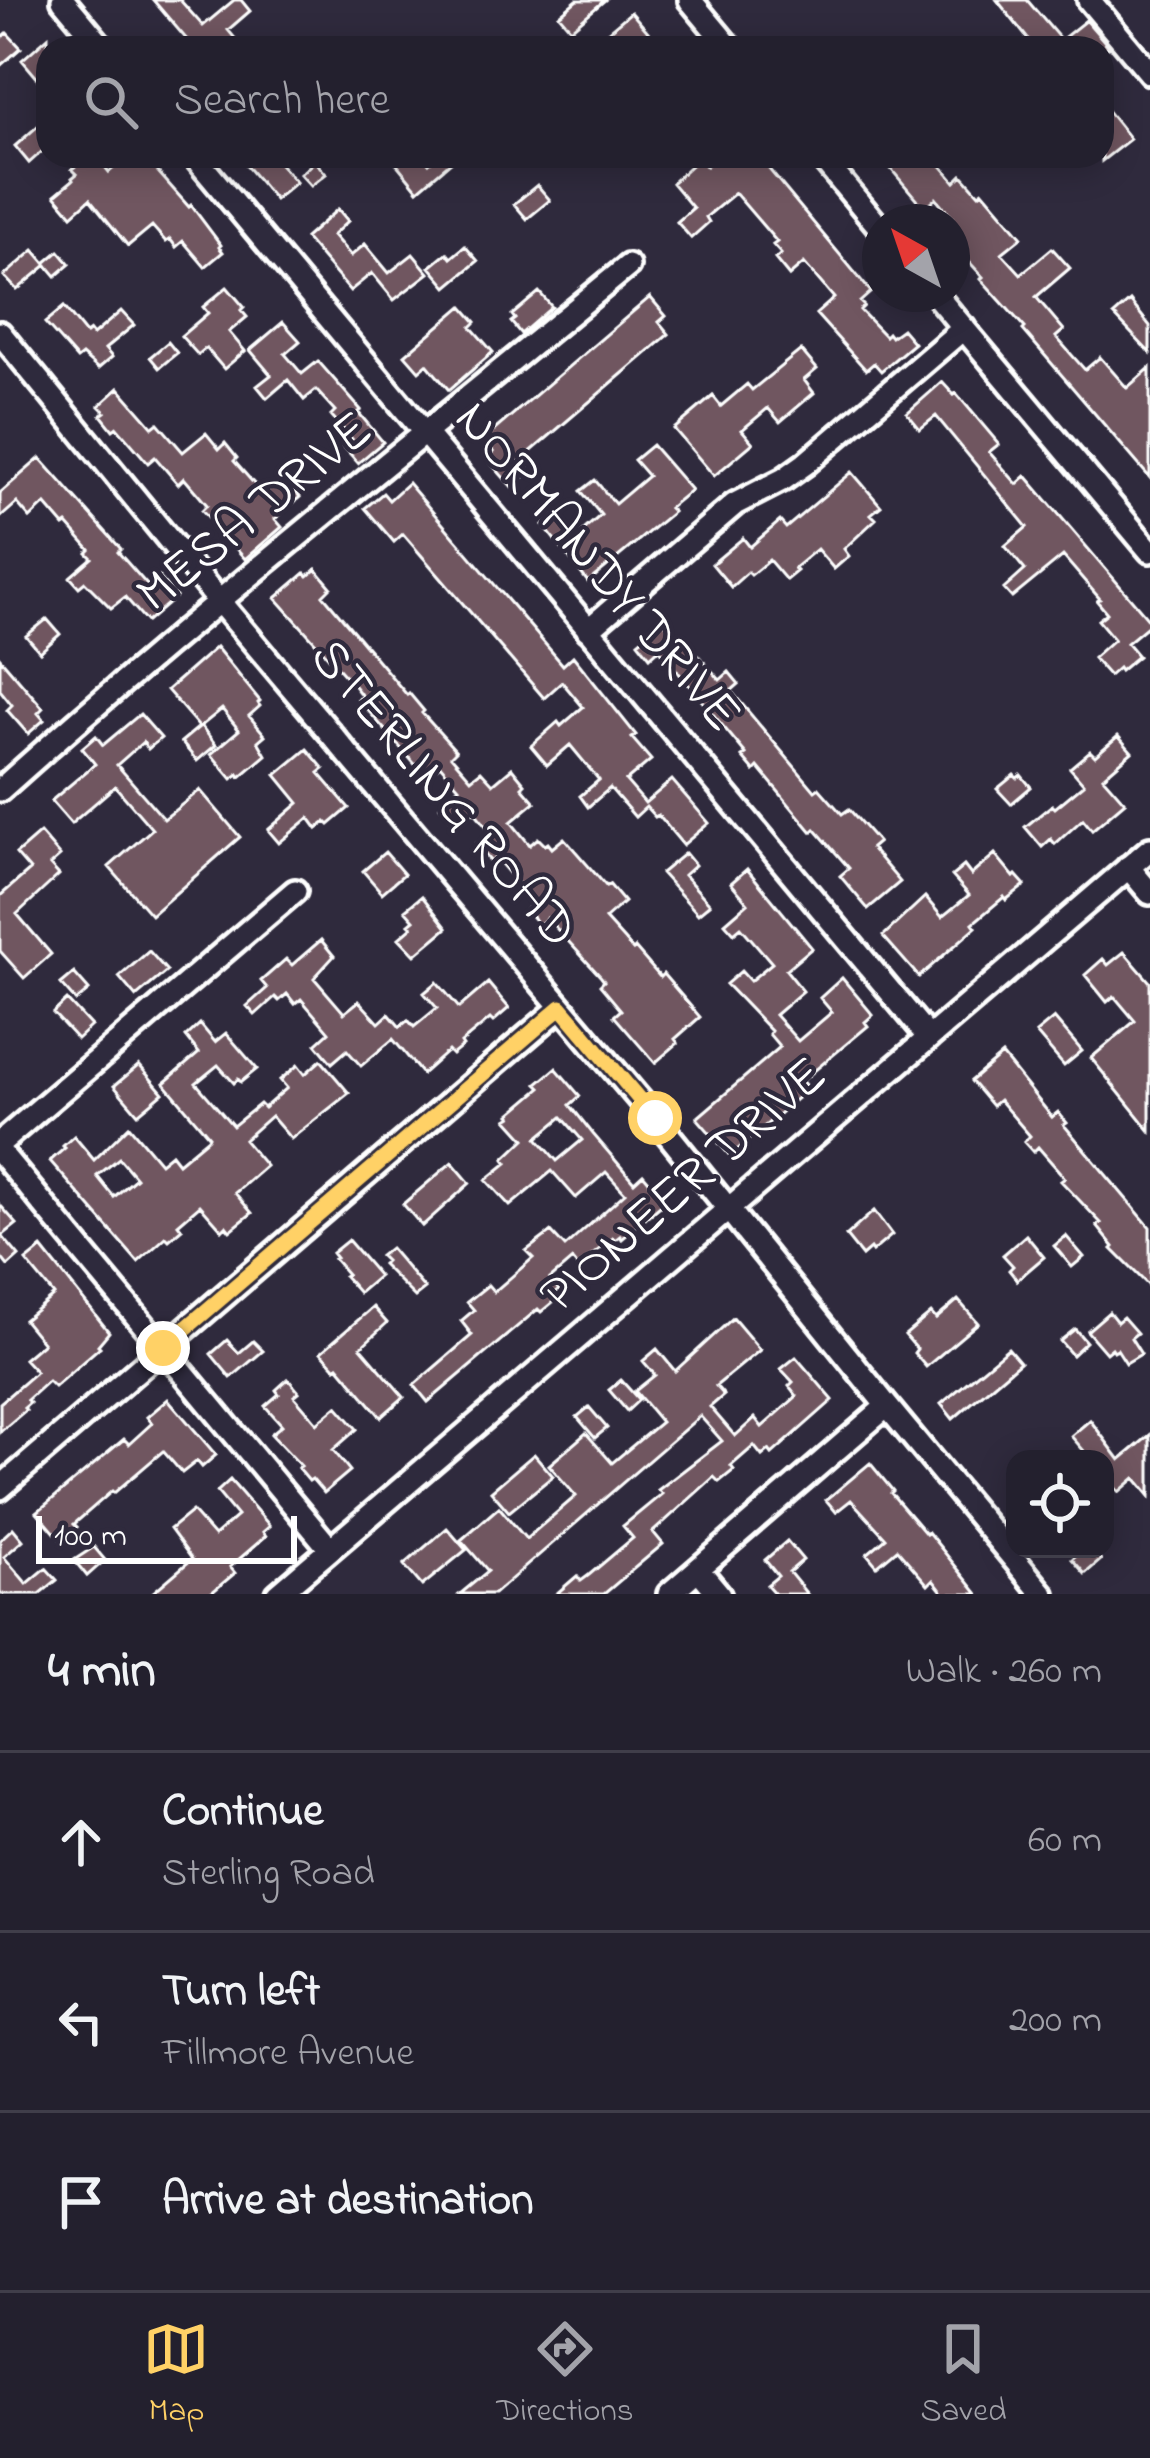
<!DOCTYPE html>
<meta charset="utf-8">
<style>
body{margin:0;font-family:"Indie Flower",sans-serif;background:#2b2836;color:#f1f3f6}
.controls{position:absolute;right:36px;bottom:36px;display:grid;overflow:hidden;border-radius:24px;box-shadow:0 6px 30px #0003}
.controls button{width:108px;height:108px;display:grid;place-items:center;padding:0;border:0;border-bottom:3px solid #403e4a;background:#23202e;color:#f1f3f6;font:60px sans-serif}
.compass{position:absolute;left:862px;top:204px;width:108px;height:108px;border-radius:50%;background:#23202e;box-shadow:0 6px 30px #0003;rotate:320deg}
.scale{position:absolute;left:36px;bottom:30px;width:261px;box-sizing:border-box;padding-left:12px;border:6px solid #fff;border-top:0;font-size:33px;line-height:42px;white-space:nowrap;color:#fff;-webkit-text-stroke:9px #2f2a3d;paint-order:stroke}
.stop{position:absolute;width:36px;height:36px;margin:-27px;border:9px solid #ffd166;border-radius:50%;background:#fff}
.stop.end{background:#ffd166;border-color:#fff;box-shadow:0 3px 12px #0008}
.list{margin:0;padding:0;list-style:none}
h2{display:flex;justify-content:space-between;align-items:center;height:156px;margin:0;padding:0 48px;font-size:51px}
h2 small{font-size:39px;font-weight:400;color:#a3a3aa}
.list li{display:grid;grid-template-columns:78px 1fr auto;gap:36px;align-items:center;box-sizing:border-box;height:180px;padding:0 48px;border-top:3px solid #403e4a}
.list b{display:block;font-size:45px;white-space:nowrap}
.list p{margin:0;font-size:39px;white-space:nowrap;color:#a3a3aa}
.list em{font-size:39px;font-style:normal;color:#a3a3aa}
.icon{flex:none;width:66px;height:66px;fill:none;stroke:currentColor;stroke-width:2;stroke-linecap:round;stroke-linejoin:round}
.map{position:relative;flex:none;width:1150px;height:1594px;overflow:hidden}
.search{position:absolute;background:#23202e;box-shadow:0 6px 30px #0003;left:36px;right:36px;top:36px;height:132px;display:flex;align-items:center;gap:30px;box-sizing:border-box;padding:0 42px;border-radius:36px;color:#a3a3aa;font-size:45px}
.sheet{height:696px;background:#23202e}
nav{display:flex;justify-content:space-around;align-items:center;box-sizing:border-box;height:168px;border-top:3px solid #403e4a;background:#23202e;font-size:33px;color:#a3a3aa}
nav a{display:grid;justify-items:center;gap:6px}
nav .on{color:#ffd166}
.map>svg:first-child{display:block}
.building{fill:#6f5761;stroke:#fff;stroke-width:3;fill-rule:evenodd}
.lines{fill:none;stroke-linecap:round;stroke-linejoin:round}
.minor-casing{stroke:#fff;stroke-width:30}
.minor{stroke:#2f2a3d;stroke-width:21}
.route{stroke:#ffd166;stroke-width:15}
.labels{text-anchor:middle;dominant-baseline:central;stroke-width:9;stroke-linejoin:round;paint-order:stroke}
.street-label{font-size:54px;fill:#fff;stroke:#2f2a3d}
</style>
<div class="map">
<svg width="1150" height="1594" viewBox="0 0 1150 1594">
<rect width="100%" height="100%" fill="#2f2a3d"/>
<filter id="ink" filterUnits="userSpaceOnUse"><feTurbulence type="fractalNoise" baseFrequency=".00833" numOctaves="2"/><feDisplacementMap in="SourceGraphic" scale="24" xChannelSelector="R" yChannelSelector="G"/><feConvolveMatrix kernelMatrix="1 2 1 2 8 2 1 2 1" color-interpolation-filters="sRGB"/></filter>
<g filter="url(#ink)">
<path class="building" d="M153,0H180L203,26L234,0H241L250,11L228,30L243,48H194Z
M577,0H605L571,29L559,15Z
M997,0H1027L1061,40L1086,20L1110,48H1035Z
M631,12L662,48H588Z
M7,33L21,48L0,66V39Z
M48,37V72L39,80L22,60Z
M1102,104L1130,139L1102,161Z
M48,117V146L29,163L15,146Z
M128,156H144L189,207L191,205L221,245L219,247L223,252L205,267L183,241L176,247L170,239L166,242L152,226L128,246L90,199L72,215L55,195L73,180L72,178L77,174L72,169L84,159L89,164L97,157L109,172Z
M238,156H273L296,182L275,200Z
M390,156H423L429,163L437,156H458L418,190Z
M717,156H758L871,292L860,302L864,306L860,310L885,336L888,333L891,337L902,329L914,343L881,371L874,363L866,370L816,314L834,298L804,263L789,276L775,259L781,254L773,245L777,242L735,193L706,217L709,222L691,238L677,222L693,208L672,183L699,158L706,166Z
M880,156H933L955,182L962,175L979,194L983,191L1022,237L1002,253L1021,274L1052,248L1070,268L1036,297L1064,330L1056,337L1085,370L1100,357L1127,388L1150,368V478L1023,330L1025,328L981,279L983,277L952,243V217L936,198L924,208Z
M315,161L326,174L311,186L300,174Z
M537,185L550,200L527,219L514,204Z
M338,209L348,221L333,235L351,256L365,244L389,273L413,254L429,273L394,300L372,273L350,291L305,238Z
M465,246L478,261L447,287L430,267L447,253L451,258Z
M34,250L47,265L17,290L4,276Z
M59,251L70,264L56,276L45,263Z
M227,287L244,307L241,310L247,317L229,332L245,351L224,369L206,348L198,355L181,336L208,313L203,307Z
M539,292L552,307L521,334L511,322L515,319L512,315Z
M650,297L666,316L659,322L669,334L520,461L530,472L512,487L487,459L494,452L483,440Z
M1130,301L1150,326V353L1114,315Z
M462,306L476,322L471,327L493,352L449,390L427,364L419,371L405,355Z
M64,307L86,334L90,331L93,335L121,311L134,325L105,349L112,357L98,369L82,355L77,359L45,323Z
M283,322L300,341L285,354L302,374L318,361L361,410L358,412L383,442L358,463L343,446L352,439L331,415L335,411L316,390L304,400L288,380L267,398L257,386L271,375L250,350Z
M168,342L177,353L159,368L150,357Z
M801,350L817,369L804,380L814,393L780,422L768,408L742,430L753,443L714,476L674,429L713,396L721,406L747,384L752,390Z
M942,382L954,395L956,393L999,444L989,452L1017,484L1026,476L1150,621V624L1127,643L1138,656L1120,671L1118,668L1109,676L1093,658L1114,639L1098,620L1107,613L1097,601L1100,599L1063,556L1012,598L1004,589L1025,570L1005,546L1027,527L936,416L920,429L907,413Z
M119,388L153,427L158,423L183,452L206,433L219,449L225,443L237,458L234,461L263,494L283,477L300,497L275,519L282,527L245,559L202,510L207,505L184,478L178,484L155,457L148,463L117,427L113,430L101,415L105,412L99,406Z
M652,445L691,490L669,508L673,512L588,582L543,525L557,513L576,537L601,515L581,491L595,480L615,504L648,476L634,460Z
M40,458L121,549L118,552L148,586L159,577L176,597L147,622L125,597L111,608L85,582L79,587L70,577L92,558L87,553L90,550L67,524L64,526L45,504L30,518L17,503L0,518V493Z
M852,472L881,506L871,514L876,519L844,549L849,556L834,569L817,549L794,568L797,571L786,580L769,560L751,575L748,572L731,587L712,564L743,538L750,547L780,521L786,528Z
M408,483L563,665L573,656L636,735L632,738L651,760L626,781L645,803L672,780L709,823L683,845L658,815L655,817L646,807L635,817L610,788L588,807L580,796L599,780L570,745L547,765L531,746L558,722L561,726L583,707L562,682L544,698L403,534L394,542L365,508L383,493L389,500Z
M316,569L331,587L323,595L407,695L409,693L424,711L422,713L456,751L451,756L471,779L481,771L493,784L512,768L525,784L522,787L535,802L511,822L530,845L538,838L545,845L548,843L552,848L564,838L606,886L609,884L624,902L605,919L633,950L635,948L660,977L663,974L700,1017L675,1039L678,1043L655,1063L614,1016L621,1010L600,985L604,981L601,977L547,918L539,925L526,910L533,903L527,894L496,858L491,862L476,844L491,832L474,811L468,816L465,813L457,820L454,817L451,819L440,806L444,803L442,801L459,787L440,765L426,777L358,699L362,696L355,687L276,598L305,573L308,576Z
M47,619L60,634L40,652L26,636Z
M663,621L680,640L683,638L720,680L729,672L739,684L731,691L815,791L819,788L842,814L849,809L878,842L871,848L900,882L868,909L840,876L849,868L815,829L812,832L758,767L754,771L742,757L746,754L659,649L650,657L638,642Z
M216,647L260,701L258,703L260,706L249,716L265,735L258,741L266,755L240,777L238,774L232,779L211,754L239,730L222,709L201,726L216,745L197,761L181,742L199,727L167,690Z
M0,658L43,708L38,713L44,720L28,734L7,710L12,705L0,690Z
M140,714L161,738L148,749L143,742L117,765L164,819L200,790L240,837L151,915L109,867L152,829L115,786L71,824L51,801L95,764L82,748L96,736L103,745Z
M1118,736L1132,752L1103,777L1125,802L1092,830L1083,819L1055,844L1051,839L1042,847L1025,827L1052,805L1055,808L1084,784L1070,768L1090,751L1095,756Z
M307,749L324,769L319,773L349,808L329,825L326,822L317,829L309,818L279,843L268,830L299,803L276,775Z
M1014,775L1017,778L1021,775L1031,787L1011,804L997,789Z
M40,833L60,856L50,865L59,875L17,914L51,954L24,978L0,951V896L30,870L16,854Z
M385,852L404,874L382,893L363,871Z
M685,853L695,865L684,875L710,904L698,914L661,873Z
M995,854L1014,877L1016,875L1025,885L1006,900L1004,897L973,923L976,927L919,977L883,936L925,897L942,917L969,895L952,876L964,866L971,875Z
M747,869L812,948L786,970L803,991L775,1015L798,1041L832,1012L820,998L842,978L873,1015L865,1022L868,1026L802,1081L808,1089L730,1156L697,1118L780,1047L769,1034L771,1031L726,984L741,971L750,981L772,963L741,927L734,933L725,923L748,903L731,883Z
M422,896L447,928L415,955L399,938L412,927L409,924L414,920L405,910Z
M321,940L334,956L314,978L344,1013L359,1001L379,1023L389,1014L400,1027L408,1020L414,1027L437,1008L424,993L437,982L459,1008L488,983L509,1008L493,1022L490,1019L461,1043L463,1046L452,1055L448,1051L422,1074L393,1039L361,1066L347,1050L332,1063L316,1044L329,1032L301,999L295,1004L287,994L279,1001L275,997L255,1015L247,1006L267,988L261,981L286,959L292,965Z
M149,951L167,971L136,997L119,977Z
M1124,952L1150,982V1131L1091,1058L1135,1021L1114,996L1107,1002L1085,975L1103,959L1108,965Z
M74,973L89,990L76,1001L61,984Z
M67,1000L91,1026L77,1039L53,1013Z
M1054,1018L1082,1051L1064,1066L1036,1033Z
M200,1024L215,1042L226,1033L257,1069L241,1082L238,1079L234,1083L218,1065L196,1083L233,1126L260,1104L264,1108L287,1088L280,1080L298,1065L305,1074L321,1060L349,1093L291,1139L271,1116L244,1140L266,1166L235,1193L252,1213L230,1231L226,1226L222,1230L200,1205L178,1224L182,1229L169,1240L166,1237L138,1262L50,1161L65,1148L63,1146L74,1136L94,1160L129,1126L160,1163L171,1154L178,1163L208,1138L209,1136L164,1083L199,1053L186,1037ZM119,1158L136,1178L114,1197L97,1176Z
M1002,1055L1052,1117L1058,1112L1067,1123L1064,1125L1150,1227V1287L1112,1249L1114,1247L1097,1226L1101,1223L1061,1181L1065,1178L1038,1147L1033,1152L1024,1142L1030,1136L999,1100L992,1106L971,1081Z
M139,1065L163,1093L138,1114L114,1086Z
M556,1068L580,1096L570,1105L593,1134L634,1182L643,1174L666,1201L622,1239L620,1236L615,1240L613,1238L578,1267L572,1260L550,1279L559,1290L554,1294L558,1298L541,1312L538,1309L428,1402L414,1385L472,1335L461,1321L474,1310L467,1302L488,1285L494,1292L533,1258L526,1251L551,1232L565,1247L625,1193L606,1172L576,1198L552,1171L510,1206L486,1180L507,1163L504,1159L525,1139L507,1119L512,1116L510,1114L541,1088L537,1084ZM562,1117L582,1140L557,1161L537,1138Z
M452,1162L470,1183L422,1226L403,1204Z
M0,1205L17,1224L2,1236L19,1256L8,1266L0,1256Z
M874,1211L892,1235L872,1252L870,1249L862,1256L846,1236Z
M1026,1235L1044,1257L1017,1280L1009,1270L1013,1266L1003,1255Z
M1066,1236L1084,1257L1072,1267L1054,1246Z
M348,1240L379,1276L359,1293L344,1276L347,1274L334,1259L336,1258L332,1253Z
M42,1248L109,1332L98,1345L100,1347L54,1387L48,1381L27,1400L30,1403L24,1408L26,1410L0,1432V1403L36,1372L24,1359L43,1343L24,1320L54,1295L26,1261Z
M390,1248L425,1289L415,1297L382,1264L385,1261L380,1256Z
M958,1300L978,1323L926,1367L914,1353L917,1349L905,1335L931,1313L936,1319Z
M373,1307L387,1323L361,1347L404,1397L381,1417L338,1366L336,1368L321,1352Z
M1109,1312L1117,1322L1123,1317L1137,1333L1131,1338L1141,1354L1126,1363L1117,1349L1114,1351L1112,1348L1106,1353L1087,1331Z
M733,1318L760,1350L716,1386L724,1395L710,1407L735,1436L755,1418L762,1427L797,1396L789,1386L793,1382L781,1369L796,1357L833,1400L772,1454L769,1450L762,1456L754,1446L731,1466L734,1470L719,1482L714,1477L653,1532L663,1544L604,1594H556L577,1576L581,1581L589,1575L633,1538L623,1526L662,1494L658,1490L722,1441L700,1416L494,1594H460L488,1571L461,1540L499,1507L526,1539L576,1496L549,1465L570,1447L586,1433L612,1463L661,1422L635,1391L655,1375L643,1361L657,1349L675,1371Z
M1075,1329L1086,1342L1072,1355L1060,1341Z
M227,1340L239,1353L253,1341L263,1351L231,1378L211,1354Z
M1008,1348L1020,1362L953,1419L941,1404Z
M288,1379L299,1392L294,1396L317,1423L337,1406L357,1429L333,1450L350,1471L324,1493L312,1479L309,1481L298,1468L301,1466L271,1434L282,1425L265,1406L279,1394L276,1390Z
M621,1380L639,1400L627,1411L609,1390Z
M168,1399L216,1455L202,1467L197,1461L182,1473L163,1451L114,1493L112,1491L74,1524L77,1527L61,1540L37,1512L124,1439L129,1444L152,1423L147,1417Z
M589,1407L607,1428L595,1438L577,1417Z
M1090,1420L1120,1460L1150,1435V1496L1135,1478L1119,1492L1105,1476V1459H1091L1071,1436Z
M534,1454L553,1476L509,1512L491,1491Z
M870,1463L893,1491L891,1493L926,1534L928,1532L978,1594H944L933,1580L928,1585L897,1549L877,1566L867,1554L886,1538L851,1500L836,1512L826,1500Z
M230,1480L270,1526L263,1532L266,1536L230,1567L235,1573L210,1594H151L192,1559L170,1529L192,1511L214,1536L237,1516L217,1492Z
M13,1528L23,1540L4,1557L27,1584L46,1568L57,1580L40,1594H0V1540Z
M447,1528L466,1550L422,1586L404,1565Z
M787,1541L803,1560L789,1572L807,1594H775L767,1585L778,1576L765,1560Z
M94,1547L105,1560L87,1576L74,1560Z
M1083,1549H1091L1101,1560L1085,1574L1072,1559Z"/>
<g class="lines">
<g class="minor-casing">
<path id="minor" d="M63,0L103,48
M690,0L730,48
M1089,0L1150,73
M194,156L929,1038
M820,156L880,228
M935,294L1150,551
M0,333L218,600L655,1118L887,1406L1043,1594
M588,630L735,504L784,479L805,464L964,328
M0,790C203,608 418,440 628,266
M1128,867L1150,893
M0,1143L295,891
M0,1152L330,1549
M0,1488L561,1007
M698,1569L719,1594
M278,1594L1150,849
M669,1594L887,1406"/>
</g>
<use href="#minor" class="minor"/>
</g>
</g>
<g class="lines" filter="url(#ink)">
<path class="route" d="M163,1348L561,1007L655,1118"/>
</g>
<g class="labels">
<g class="street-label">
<text transform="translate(256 514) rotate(-39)">MESA DRIVE</text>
<text transform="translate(596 568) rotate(50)">NORMANDY DRIVE</text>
<text transform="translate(442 795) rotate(50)">STERLING ROAD</text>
<text transform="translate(685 1187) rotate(-41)">PIONEER DRIVE</text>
</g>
</g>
</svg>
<div class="controls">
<button><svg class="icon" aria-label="locate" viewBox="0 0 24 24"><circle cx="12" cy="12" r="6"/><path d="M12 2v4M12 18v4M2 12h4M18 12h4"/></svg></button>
</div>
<svg class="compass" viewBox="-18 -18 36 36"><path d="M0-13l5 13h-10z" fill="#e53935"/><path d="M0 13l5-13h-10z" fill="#a3a3aa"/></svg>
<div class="scale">100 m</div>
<div class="stop" style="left:655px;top:1118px"></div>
<div class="stop end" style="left:163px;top:1348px"></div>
<div class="search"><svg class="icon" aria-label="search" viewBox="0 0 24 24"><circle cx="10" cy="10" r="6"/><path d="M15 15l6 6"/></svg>Search here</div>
</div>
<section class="sheet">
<h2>4 min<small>Walk · 260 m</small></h2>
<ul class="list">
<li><svg class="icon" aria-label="ahead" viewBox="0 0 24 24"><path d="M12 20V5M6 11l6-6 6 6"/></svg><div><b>Continue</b><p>Sterling Road</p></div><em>60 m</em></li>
<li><svg class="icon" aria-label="left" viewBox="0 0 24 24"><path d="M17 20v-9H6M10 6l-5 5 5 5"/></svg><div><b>Turn left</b><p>Fillmore Avenue</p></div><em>200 m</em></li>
<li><svg class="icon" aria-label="arrive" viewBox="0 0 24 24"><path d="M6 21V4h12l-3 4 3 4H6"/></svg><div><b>Arrive at destination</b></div></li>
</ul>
</section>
<nav>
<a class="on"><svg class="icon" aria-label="map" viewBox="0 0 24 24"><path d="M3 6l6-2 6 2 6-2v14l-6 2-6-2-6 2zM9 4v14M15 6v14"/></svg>Map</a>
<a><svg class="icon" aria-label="directions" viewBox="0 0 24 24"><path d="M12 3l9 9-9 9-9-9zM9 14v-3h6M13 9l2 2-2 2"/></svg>Directions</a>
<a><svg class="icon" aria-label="saved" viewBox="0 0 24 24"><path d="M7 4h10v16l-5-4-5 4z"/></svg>Saved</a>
</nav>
